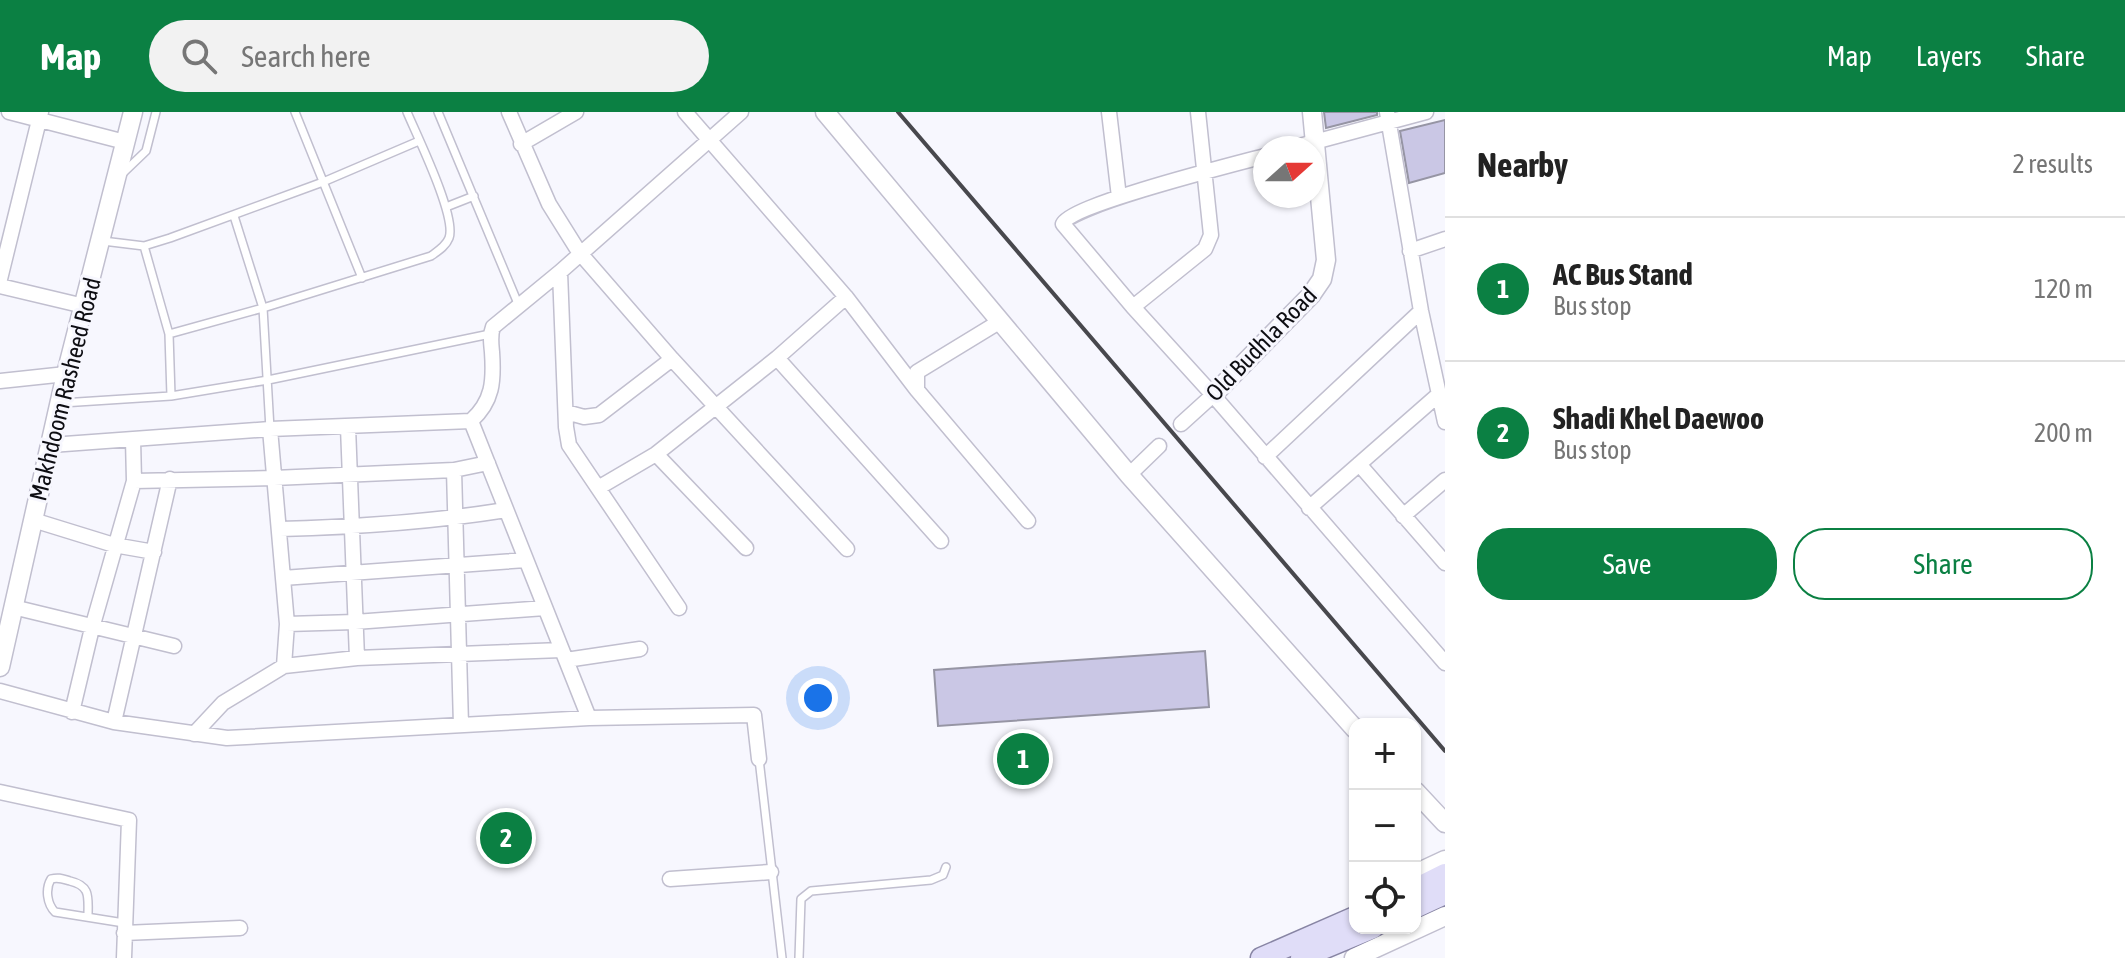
<!DOCTYPE html>
<meta charset="utf-8">
<style>
body{margin:0;font-family:"Asap Condensed",sans-serif;background:#f2f2f2;color:#222}
.controls{position:absolute;right:24px;bottom:24px;display:grid;overflow:hidden;border-radius:16px;box-shadow:0 2px 6px #0004}
.controls button{width:72px;height:72px;display:grid;place-items:center;padding:0;border:0;border-bottom:2px solid #e0e0e0;background:#fff;color:#222;font:40px sans-serif}
.compass{position:absolute;left:1253px;top:24px;width:72px;height:72px;border-radius:50%;background:#fff;box-shadow:0 2px 6px #0004;rotate:69deg}
.you{position:absolute;left:818px;top:586px;width:28px;height:28px;margin:-20px;border:6px solid #fff;border-radius:50%;background:#1a73e8;box-shadow:0 0 0 12px #1a73e833}
.badge{display:grid;place-items:center;width:52px;height:52px;border-radius:50%;background:#0b8043;color:#fff;font-size:26px;font-weight:700}
.pin{position:absolute;translate:-50% -50%;border:4px solid #fff;box-shadow:0 2px 8px #0006}
.list{margin:0;padding:0;list-style:none}
h2{display:flex;justify-content:space-between;align-items:center;height:104px;margin:0;padding:0 32px;font-size:34px}
h2 small{font-size:26px;font-weight:400;color:#767676}
.list li{display:grid;grid-template-columns:52px 1fr auto;gap:24px;align-items:center;box-sizing:border-box;height:144px;padding:0 32px;border-top:2px solid #e0e0e0}
.list b{display:block;font-size:30px;white-space:nowrap}
.list p{margin:0;font-size:26px;white-space:nowrap;color:#767676}
.list em{font-size:26px;font-style:normal;color:#767676}
.actions{display:flex;gap:16px;padding:24px 32px}
.actions a{flex:1;padding:18px 0;border:2px solid #0b8043;border-radius:32px;text-align:center;font-size:28px;color:#0b8043}
.actions .main{background:#0b8043;color:#fff}
.icon{flex:none;width:44px;height:44px;fill:none;stroke:currentColor;stroke-width:2;stroke-linecap:round;stroke-linejoin:round}
.map{position:relative;flex:none;width:1445px;height:846px;overflow:hidden}
header{display:flex;align-items:center;gap:48px;box-sizing:border-box;height:112px;padding:0 40px;background:#0b8043;color:#fff}
header strong{font-size:38px}
nav{display:flex;gap:44px;margin-inline-start:auto;font-size:28px}
.search{width:560px;height:72px;background:#f2f2f2;display:flex;align-items:center;gap:20px;box-sizing:border-box;padding:0 28px;border-radius:44px;color:#767676;font-size:30px}
main{display:flex}
aside{flex:1;background:#fff}
.map>svg:first-child{display:block}
.building{fill:#cac7e5;stroke:#9695a4;stroke-width:2}
.lines{fill:none;stroke-linecap:round;stroke-linejoin:round}
.lane-casing{stroke:#c1bfcf;stroke-width:10}
.street-casing{stroke:#c1bfcf;stroke-width:17}
.secondary-casing{stroke:#c1bfcf;stroke-width:21}
.primary-casing{stroke:#8885a4;stroke-width:23}
.lane{stroke:#fff;stroke-width:7}
.street{stroke:#fff;stroke-width:14}
.secondary{stroke:#fff;stroke-width:18}
.primary{stroke:#e0ddf8;stroke-width:20}
.rail{stroke:#48484d;stroke-width:4}
.labels{text-anchor:middle;dominant-baseline:central;stroke-width:6;stroke-linejoin:round;paint-order:stroke}
.street-label{font-size:24px;fill:#0d0d12;stroke:#f7f7fe}
</style>
<header>
<strong>Map</strong>
<div class="search"><svg class="icon" aria-label="search" viewBox="0 0 24 24"><circle cx="10" cy="10" r="6"/><path d="M15 15l6 6"/></svg>Search here</div>
<nav><a>Map</a><a>Layers</a><a>Share</a></nav>
</header>
<main>
<div class="map">
<svg width="1445" height="846" viewBox="0 0 1445 846">
<rect width="100%" height="100%" fill="#f7f7fe"/>
<path class="building" d="M1324,0H1377V3L1326,16Z
M1445,8V61L1409,71L1400,19Z
M1205,539L1209,595L938,614L934,558Z"/>
<g class="lines">
<g class="lane-casing">
<path id="lane" d="M295,0L362,166
M438,0L519,194
M122,62L146,39L156,0
M446,95L474,84
M234,104L263,196L270,317
M103,129L144,134L170,126L323,70L419,29
M144,134L169,222L263,196L431,144C438,139 446,134 449,126C457,105 417,24 407,0
M169,222L171,284L268,268L490,222
M62,291L171,284
M759,647L782,846
M88,804C88,785 91,774 70,769C63,767 59,765 51,767C45,777 47,792 55,800L124,811
M799,846L801,787L811,779L931,768L943,763L946,755"/>
</g>
<g class="street-casing">
<path id="street" d="M9,0L125,30
M509,0L549,92L579,140L672,247L847,437
M685,0L846,185L917,278L1028,409
M1109,0L1119,85
M1387,0L1421,199L1445,310
M521,32L576,0
M1292,36L1426,0
M1265,44C1235,52 1071,93 1063,112L1133,195L1213,283L1445,551
M1410,139L1445,127
M0,167L41,0
M0,174L84,194
M1133,195L1205,137L1211,123L1198,0
M777,246L941,429
M0,269L66,262
M917,278V260L999,210
M566,300L584,305L599,303L672,247
M471,309L589,606
M1181,312L1213,283
M348,315L357,546
M270,317L287,512L284,554
M51,333L270,317L471,309C493,289 494,269 492,240C491,230 490,223 493,215L560,160
M656,342L746,436
M1265,345L1421,199
M1359,352L1445,451
M454,358L461,613
M1129,363L1159,334
M134,369L274,366L454,358L488,351
M598,376L656,342L777,246L846,185
M1309,396L1438,283
M1403,404L1445,368
M33,408L114,433L154,440
M280,417C356,415 431,410 506,398
M283,466L526,448
M13,495L174,534
M679,496L569,333L566,315L560,160L741,0
M287,512L355,510L545,496
M566,548L640,537
M0,579L114,610L227,626L589,606L754,603L759,647
M72,600L92,516L134,369L133,327
M114,610L170,367
M194,622L223,591L284,554L357,546L562,538
M0,680L129,708L124,846
M670,767L771,760
M124,821L240,816"/>
</g>
<g class="secondary-casing">
<path id="secondary" d="M825,0L1129,363L1355,617
M1213,283L1311,183L1322,167L1326,148L1312,0
M0,555L66,262L133,0
M1415,679L1445,711
M1415,762L1445,748
M1354,846L1445,804"/>
</g>
<g class="primary-casing">
<path id="primary" d="M1415,777L1445,762
M1415,796L1445,782
M1261,846L1355,805
M1301,846L1373,816"/>
</g>
<use href="#lane" class="lane"/>
<use href="#street" class="street"/>
<use href="#secondary" class="secondary"/>
<use href="#primary" class="primary"/>
<path class="rail" d="M898,0L1445,639"/>
</g>
<g class="labels">
<g class="street-label">
<text transform="translate(1261 232) rotate(-46)">Old Budhla Road</text>
<text transform="translate(65 277) rotate(-76)">Makhdoom Rasheed Road</text>
</g>
</g>
</svg>
<div class="controls">
<button>+</button>
<button>−</button>
<button><svg class="icon" aria-label="locate" viewBox="0 0 24 24"><circle cx="12" cy="12" r="6"/><path d="M12 2v4M12 18v4M2 12h4M18 12h4"/></svg></button>
</div>
<svg class="compass" viewBox="-18 -18 36 36"><path d="M0-13l5 13h-10z" fill="#e53935"/><path d="M0 13l5-13h-10z" fill="#767676"/></svg>
<div class="you"></div>
<div class="pin badge" style="left:1023px;top:647px">1</div>
<div class="pin badge" style="left:506px;top:726px">2</div>
</div>
<aside>
<h2>Nearby<small>2 results</small></h2>
<ul class="list">
<li><span class="badge">1</span><div><b>AC Bus Stand</b><p>Bus stop</p></div><em>120 m</em></li>
<li><span class="badge">2</span><div><b>Shadi Khel Daewoo</b><p>Bus stop</p></div><em>200 m</em></li>
</ul>
<div class="actions"><a class="main">Save</a><a>Share</a></div>
</aside>
</main>
